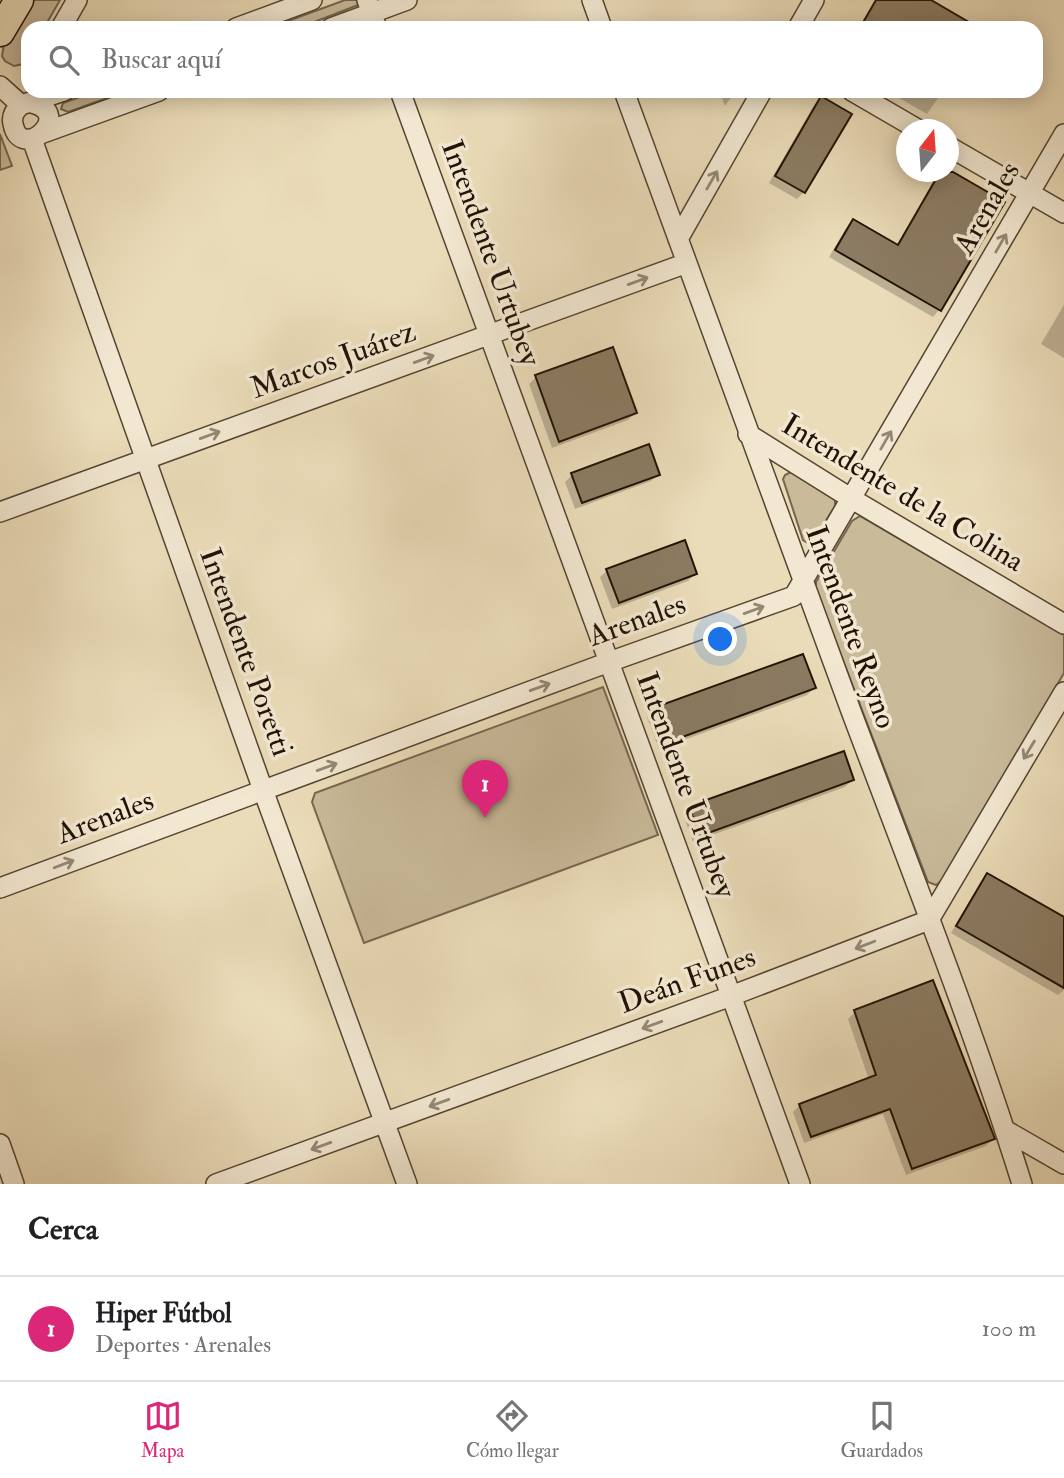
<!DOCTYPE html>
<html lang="es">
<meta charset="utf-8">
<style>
body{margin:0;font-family:"IM FELL Double Pica",serif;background:#f2f2f2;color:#202124}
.compass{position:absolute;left:896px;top:119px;width:63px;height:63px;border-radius:50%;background:#fff;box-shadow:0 4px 18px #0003;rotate:17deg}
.you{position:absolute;left:721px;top:640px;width:24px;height:24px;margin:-18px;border:5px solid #fff;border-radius:50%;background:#1a73e8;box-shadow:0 0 0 10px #1a73e833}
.badge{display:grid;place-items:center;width:46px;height:46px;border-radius:50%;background:#db2777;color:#fff;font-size:23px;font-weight:700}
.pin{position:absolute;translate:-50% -58px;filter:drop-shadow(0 2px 4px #0008)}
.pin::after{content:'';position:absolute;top:37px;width:24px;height:21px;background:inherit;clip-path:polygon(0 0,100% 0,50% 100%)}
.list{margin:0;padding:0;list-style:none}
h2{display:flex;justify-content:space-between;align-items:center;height:91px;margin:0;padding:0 28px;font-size:30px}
h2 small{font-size:23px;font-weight:400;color:#757577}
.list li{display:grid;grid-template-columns:46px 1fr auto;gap:21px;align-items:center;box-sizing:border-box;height:105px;padding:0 28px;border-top:2px solid #e0e0e0}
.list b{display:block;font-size:26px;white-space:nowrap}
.list p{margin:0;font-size:23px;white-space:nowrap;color:#757577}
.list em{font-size:23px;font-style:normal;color:#757577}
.icon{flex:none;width:38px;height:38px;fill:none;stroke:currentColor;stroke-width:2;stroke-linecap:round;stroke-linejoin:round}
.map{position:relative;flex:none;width:1064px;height:1184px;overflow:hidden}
.search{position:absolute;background:#fff;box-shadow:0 4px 18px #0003;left:21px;right:21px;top:21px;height:77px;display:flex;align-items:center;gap:18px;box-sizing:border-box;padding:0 24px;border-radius:21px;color:#757577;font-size:26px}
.sheet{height:196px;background:#fff}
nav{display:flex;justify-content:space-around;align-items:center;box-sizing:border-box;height:98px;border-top:2px solid #e0e0e0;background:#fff;font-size:19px;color:#757577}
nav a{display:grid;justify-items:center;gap:4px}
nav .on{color:#db2777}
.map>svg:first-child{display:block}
.green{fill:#c9ba9a;stroke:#76664f;stroke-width:2}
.shadow{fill:#0003}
.building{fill:#8b7b62;stroke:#221204;stroke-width:2}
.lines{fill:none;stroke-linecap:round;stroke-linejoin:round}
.minor-casing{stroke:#544431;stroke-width:22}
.highway-casing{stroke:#221204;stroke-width:31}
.minor{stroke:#f2e8d2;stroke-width:19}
.highway{stroke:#ebdcb9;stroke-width:28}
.oneway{stroke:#948875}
.labels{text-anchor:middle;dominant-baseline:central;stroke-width:7;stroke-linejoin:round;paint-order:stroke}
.street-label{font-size:30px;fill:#221204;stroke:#f2e8d2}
</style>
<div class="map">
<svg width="1064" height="1184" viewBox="0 0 1064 1184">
<rect width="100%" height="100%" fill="#ebdcb9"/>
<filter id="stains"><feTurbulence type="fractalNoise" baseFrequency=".00286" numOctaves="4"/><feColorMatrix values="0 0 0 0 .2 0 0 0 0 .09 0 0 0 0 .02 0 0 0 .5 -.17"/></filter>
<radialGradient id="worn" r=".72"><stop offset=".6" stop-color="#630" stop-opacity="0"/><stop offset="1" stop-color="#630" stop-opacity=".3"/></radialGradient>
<path class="green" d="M29,0H60L44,28H28V56L23,64L14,66L5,61L2,56L4,44Z
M345,0H357L358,5L299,28H269Z
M96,91H127L68,112L61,109L63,103Z
M0,134L12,166L0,170Z
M791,472L835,500V506L811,545L803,540L783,479L785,475Z
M860,516L1064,635V673L944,879L936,885L928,882L816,590V582L852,521Z
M603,687L658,835L364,943L312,802L315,793Z"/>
<path class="shadow" d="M875,0H927L976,28H858Z
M775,21L771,28H755Z
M719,91H735L725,106Z
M887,91H943L927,114Z
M821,98L804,192L797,199L769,183L814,105Z
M948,171L1002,202L939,310L933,317L829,257L846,228L853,221L896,246L937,175L941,172Z
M1064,305V358L1041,344Z
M612,349L635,413L628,420L552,448L529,384L536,377Z
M658,474L651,481L575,509L565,482L572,475Z
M607,571L695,574L688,581L612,609L600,577Z
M814,688L807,695L659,749L647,717L654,710Z
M852,780L845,787L693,842L683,814L690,808Z
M988,875L1064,919V990L1058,995L951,933L981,882Z
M855,1012L993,1139L986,1146L906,1175L883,1114L804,1143L793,1112L800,1105L869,1080L848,1019Z"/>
<path class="building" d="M876,0H931L979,28H860Z
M821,96L852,114L805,193L775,176Z
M940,172H953L1005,202L941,311L835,250L853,219L898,245Z
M613,347L637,413L559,442L535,375Z
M649,444L660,475L582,503L571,473Z
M685,540L697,574L619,603L606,569Z
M803,654L816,688L666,743L653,708Z
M844,751L854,780L700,836L689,806Z
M987,873L1064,917V988L956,926Z
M933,980L995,1139L912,1169L890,1109L811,1137L799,1104L876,1075L854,1010Z"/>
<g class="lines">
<g class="minor-casing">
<path id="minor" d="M367,0L377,28
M592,0L602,28
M61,28L77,0
M236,28L312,0
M331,28L407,0
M798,28L814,0
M0,86L21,105
M400,91L800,1184
M624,91C699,298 774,505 851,711C910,868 972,1024 1022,1184
M852,91L919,130
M32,103C76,114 21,164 13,124C11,116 15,110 21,105L64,91
M43,133L159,91
M32,139L263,790L407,1184
M948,146L1064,213
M678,239L762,91
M748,434L852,499L1064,624
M0,512L687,263
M0,888L609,662L794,596L1064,134
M1005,1130L1064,1164
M0,1144L14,1184
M216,1184L731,996L929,920L1064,692"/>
</g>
<g class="highway-casing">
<path id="highway" d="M0,32L19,0"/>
</g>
<use href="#minor" class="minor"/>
<use href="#highway" class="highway"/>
</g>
<defs><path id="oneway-shaft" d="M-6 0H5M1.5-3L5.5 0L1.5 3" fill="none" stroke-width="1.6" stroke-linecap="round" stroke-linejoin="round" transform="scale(1.75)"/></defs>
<g class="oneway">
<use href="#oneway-shaft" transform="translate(712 180) rotate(-60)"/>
<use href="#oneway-shaft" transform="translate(1001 243) rotate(-60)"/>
<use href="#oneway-shaft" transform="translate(638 281) rotate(-20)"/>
<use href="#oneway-shaft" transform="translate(424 359) rotate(-20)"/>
<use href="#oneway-shaft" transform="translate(210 435) rotate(-20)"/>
<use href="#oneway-shaft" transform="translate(886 440) rotate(-60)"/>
<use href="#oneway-shaft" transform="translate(754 610) rotate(-20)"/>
<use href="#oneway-shaft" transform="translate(540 687) rotate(-20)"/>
<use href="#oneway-shaft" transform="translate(1029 750) rotate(121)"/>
<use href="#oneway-shaft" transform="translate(327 767) rotate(-20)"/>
<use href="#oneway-shaft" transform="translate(64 864) rotate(-21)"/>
<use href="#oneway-shaft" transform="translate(865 945) rotate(159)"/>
<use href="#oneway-shaft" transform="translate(652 1025) rotate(160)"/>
<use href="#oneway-shaft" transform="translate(439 1103) rotate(160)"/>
<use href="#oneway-shaft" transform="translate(321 1146) rotate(160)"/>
</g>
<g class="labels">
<g class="street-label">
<text transform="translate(987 208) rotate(-60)">Arenales</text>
<text transform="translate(491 253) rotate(70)">Intendente Urtubey</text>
<text transform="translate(333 360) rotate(-20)">Marcos Juárez</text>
<text transform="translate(903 493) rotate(31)">Intendente de la Colina</text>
<text transform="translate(637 620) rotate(-20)">Arenales</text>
<text transform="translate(851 627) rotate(70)">Intendente Reyno</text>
<text transform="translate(246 652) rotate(70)">Intendente Poretti</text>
<text transform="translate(686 785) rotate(70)">Intendente Urtubey</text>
<text transform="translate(105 817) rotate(-21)">Arenales</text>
<text transform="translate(687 980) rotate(-20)">Deán Funes</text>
</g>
</g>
<rect width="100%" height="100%" filter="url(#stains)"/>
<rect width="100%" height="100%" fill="url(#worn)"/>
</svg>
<svg class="compass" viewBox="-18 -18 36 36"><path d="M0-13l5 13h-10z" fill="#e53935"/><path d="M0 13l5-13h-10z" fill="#757577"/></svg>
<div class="you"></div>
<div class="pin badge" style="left:485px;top:818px">1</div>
<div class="search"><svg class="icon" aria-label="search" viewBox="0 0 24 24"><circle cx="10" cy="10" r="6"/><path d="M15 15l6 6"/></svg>Buscar aquí</div>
</div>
<section class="sheet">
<h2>Cerca<small></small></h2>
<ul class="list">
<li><span class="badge">1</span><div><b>Hiper Fútbol</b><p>Deportes · Arenales</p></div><em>100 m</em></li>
</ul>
</section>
<nav>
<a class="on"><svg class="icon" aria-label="map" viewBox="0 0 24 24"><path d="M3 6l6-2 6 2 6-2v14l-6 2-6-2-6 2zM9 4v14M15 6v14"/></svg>Mapa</a>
<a><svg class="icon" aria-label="directions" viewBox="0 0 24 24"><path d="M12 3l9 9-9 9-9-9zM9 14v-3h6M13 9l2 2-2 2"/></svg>Cómo llegar</a>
<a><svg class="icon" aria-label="saved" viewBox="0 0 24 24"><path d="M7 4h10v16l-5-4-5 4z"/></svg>Guardados</a>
</nav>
